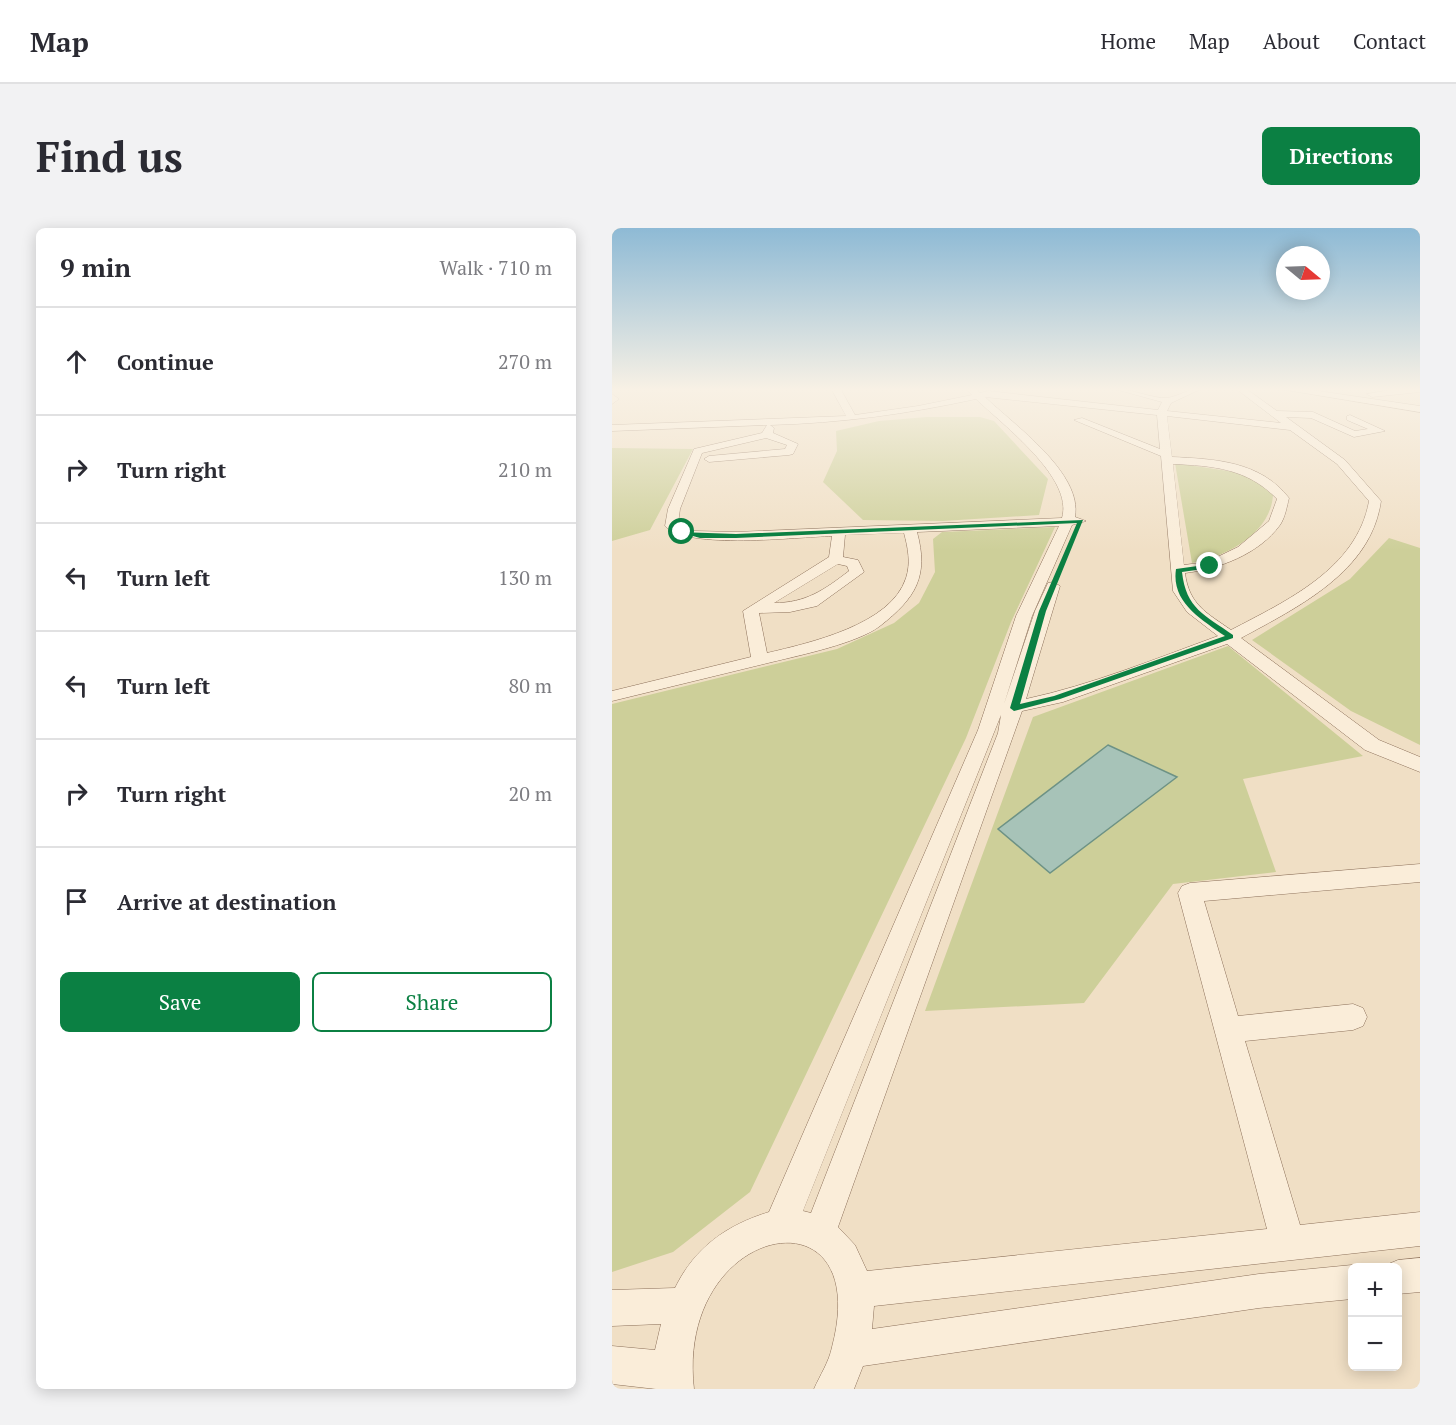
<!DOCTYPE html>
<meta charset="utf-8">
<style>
body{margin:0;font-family:"PT Serif",serif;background:#f2f2f3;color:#2b2b33}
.controls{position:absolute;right:18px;bottom:18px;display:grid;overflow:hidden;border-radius:9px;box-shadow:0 3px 15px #0003}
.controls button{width:54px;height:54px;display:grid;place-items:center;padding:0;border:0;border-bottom:2px solid #e1e1e2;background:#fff;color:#2b2b33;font:30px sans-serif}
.compass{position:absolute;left:664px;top:18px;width:54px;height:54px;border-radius:50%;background:#fff;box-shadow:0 3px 15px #0003;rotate:109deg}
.stop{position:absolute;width:18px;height:18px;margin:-14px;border:4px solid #0b8043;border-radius:50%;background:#fff}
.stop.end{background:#0b8043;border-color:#fff;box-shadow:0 2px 6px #0008}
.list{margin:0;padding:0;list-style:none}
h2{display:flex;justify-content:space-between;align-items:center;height:78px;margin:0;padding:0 24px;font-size:26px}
h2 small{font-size:20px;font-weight:400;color:#7c7c81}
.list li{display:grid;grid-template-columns:39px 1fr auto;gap:18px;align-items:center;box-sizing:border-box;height:108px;padding:0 24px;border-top:2px solid #e1e1e2}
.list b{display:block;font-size:22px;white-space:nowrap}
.list em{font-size:20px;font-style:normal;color:#7c7c81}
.actions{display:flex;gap:12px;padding:18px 24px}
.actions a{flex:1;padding:14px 0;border:2px solid #0b8043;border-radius:9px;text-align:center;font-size:21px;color:#0b8043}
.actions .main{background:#0b8043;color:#fff}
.icon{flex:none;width:33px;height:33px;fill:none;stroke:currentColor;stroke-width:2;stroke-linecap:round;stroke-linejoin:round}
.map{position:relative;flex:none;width:808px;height:1161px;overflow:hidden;border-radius:9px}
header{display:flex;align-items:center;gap:36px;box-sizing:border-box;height:84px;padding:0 30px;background:#fff;border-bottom:2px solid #e1e1e2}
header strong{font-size:28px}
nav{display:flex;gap:33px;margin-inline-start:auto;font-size:21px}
.intro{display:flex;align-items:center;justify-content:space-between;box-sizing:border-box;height:144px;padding:0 36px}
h1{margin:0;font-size:42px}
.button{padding:15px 27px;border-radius:9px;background:#0b8043;color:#fff;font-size:21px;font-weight:700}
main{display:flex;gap:36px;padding:0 36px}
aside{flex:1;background:#fff;border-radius:9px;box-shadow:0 3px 15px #0003}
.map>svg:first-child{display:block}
.green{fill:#cdcf99}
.water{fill:#a7c3b8;stroke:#6d9285;stroke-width:1.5}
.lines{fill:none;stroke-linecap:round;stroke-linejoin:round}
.minor-casing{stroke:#8c705a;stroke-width:1}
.minor{fill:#faedd9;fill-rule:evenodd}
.route{fill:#0b8043}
</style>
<header>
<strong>Map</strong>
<nav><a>Home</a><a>Map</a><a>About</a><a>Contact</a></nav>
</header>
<div class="intro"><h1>Find us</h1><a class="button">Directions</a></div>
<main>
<aside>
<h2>9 min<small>Walk · 710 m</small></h2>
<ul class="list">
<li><svg class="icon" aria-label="ahead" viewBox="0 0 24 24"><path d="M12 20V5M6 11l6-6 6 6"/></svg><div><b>Continue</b></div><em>270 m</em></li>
<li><svg class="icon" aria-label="right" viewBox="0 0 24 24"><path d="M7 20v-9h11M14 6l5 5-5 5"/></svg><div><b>Turn right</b></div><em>210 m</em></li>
<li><svg class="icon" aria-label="left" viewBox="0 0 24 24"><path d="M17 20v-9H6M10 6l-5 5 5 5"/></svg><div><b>Turn left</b></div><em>130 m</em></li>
<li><svg class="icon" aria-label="left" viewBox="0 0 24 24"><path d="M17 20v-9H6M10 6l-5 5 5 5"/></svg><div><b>Turn left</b></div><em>80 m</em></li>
<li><svg class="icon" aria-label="right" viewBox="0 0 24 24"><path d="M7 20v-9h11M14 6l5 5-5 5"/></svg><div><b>Turn right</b></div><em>20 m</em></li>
<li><svg class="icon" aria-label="arrive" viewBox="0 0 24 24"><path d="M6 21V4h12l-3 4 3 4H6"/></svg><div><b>Arrive at destination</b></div></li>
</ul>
<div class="actions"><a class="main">Save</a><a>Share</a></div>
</aside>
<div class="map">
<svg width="808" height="1161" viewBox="0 0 808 1161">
<rect width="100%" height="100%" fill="#f0dfc5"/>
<path class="green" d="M315,189H368L382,193L436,251L427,287L331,293L251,292L211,254L225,223L224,203L267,193Z
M0,220L81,221L38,302L0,313Z
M563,235L636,246L661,267C659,305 614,329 580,335Z
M443,299L399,394L354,510L138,964L61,1024L0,1044V476L225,421L282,395L307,375L323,344L321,311L330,304Z
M777,310L808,320V517L739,483L640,412L738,351Z
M616,418L751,528L631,551L664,644L561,656L472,775L313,783L421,489Z"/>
<path class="water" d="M496,517L565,549L438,645L386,601Z"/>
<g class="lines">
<g class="minor-casing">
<path id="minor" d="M219,160H228L243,187L306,178L360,167L354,160H363L368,165L376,163L546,182L550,174L499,160C516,160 542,171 555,170C568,168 577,160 591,160L559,175L555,183L669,195L623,160H633L665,183L701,184L743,203L756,201L735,192V188L738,187L773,203L742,209L699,190L674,189L733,232L769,273C759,344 686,379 629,410L767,512L808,529V544L753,522L615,416L451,474L410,483L226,999L243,1017L255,1043L655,1001L566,665L570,658L578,655L808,636V654L592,673L626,788L741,776L751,780L755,789L751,798L741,802L633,813L688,997L808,984V1018L262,1078L260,1101L647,1046L740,1037L747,1040H740V1071L647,1080L251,1138L242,1161H202C208,1147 217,1134 220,1119C263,956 63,995 82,1161H44L0,1156V1118L43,1122L49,1096L0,1098V1062L63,1060C83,1019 115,997 157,984L366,502L404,388L447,298L305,304C317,348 304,370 268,398C246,415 189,427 160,434C107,447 53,460 0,473V463L139,429L131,383L217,329L220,308C185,309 75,322 53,298L56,281L82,221L150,205L155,197L0,203V197L234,188ZM373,169L545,187L548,221L470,190L462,192L549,228L561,363L575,384L606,408C543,431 479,457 414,471L448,358L441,354L436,355L423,383L392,476L420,388L460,297L474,293L463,289C471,245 402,197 373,169ZM364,171C391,197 462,250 450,290L124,304L83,303L66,296L68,281L90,225L154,210L175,217L173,221L97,228L92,231L97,234L177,227L181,226L186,216L161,205L162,200L158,197C229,195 296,186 364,171ZM555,188L678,202L725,236L757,273C745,341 674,373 619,402C595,385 577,377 573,345C607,341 647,326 668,297C673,290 675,278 677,270C648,233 603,231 560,229ZM561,236C601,238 635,240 665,271L657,293L626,319L595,334L572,337ZM292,305C296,320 299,335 294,350C279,397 197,415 155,425L147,385L178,384L205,378L252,344L246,332L231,329L233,307ZM226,336L235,338L237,343C212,362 194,375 162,375ZM389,487L386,505L199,985L191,983Z
M662,160H686L808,178V184Z
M790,160H808V164L760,169L755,166Z
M0,166L7,171L0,176Z
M808,1030V1064L786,1066V1040H773L774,1037L786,1032Z"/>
</g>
<use href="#minor" class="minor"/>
</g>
<linearGradient id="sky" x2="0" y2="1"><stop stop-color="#8ebad5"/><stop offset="0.5" stop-color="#f8f1e5"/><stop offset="1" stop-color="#f8f1e5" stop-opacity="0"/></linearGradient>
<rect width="808" height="323" fill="url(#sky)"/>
<path class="route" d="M471,292L434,383L408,476L442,468L613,408C589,391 559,374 564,341L600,336L598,340L570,344C574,381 593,387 621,407V410L448,471L402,483L398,480L427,383L465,295L124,310H88L67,304L124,306Z"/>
</svg>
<div class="controls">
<button>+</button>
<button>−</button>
</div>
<svg class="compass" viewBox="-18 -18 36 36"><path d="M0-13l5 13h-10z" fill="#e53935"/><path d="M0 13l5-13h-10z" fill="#7c7c81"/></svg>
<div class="stop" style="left:70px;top:304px"></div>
<div class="stop end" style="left:598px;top:338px"></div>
</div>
</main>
